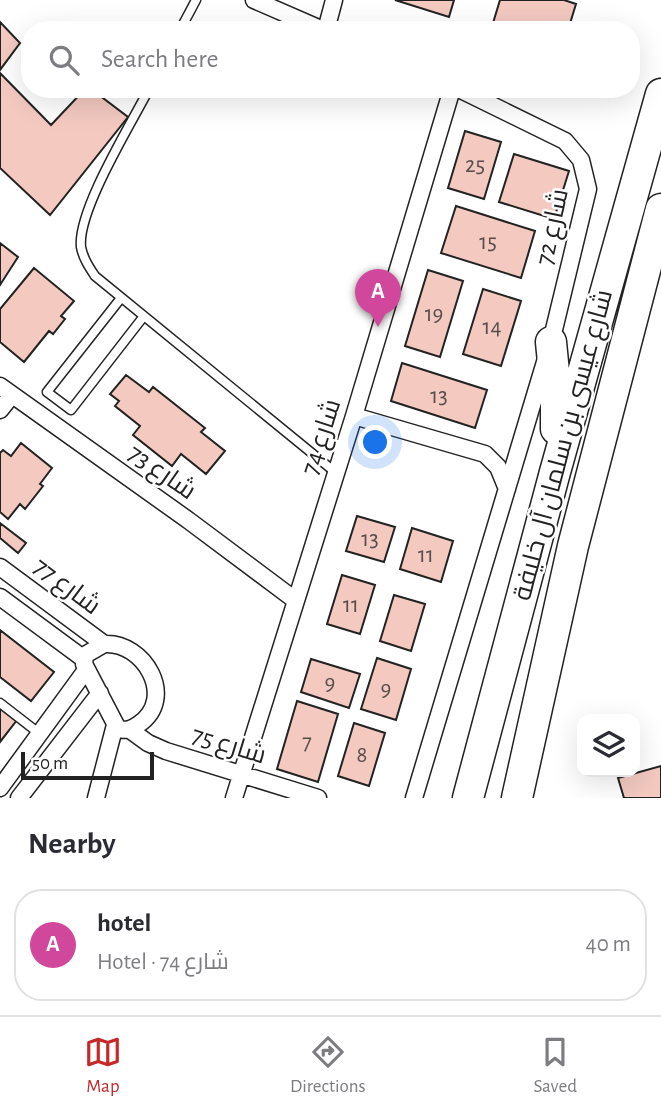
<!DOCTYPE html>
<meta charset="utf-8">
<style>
body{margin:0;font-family:"Alegreya Sans",Cairo,sans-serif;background:#f2f2f3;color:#2b2b33}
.controls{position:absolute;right:21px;bottom:21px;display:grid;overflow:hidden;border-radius:14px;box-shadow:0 7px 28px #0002}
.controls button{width:63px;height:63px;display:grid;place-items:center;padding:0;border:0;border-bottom:2px solid #e1e1e2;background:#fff;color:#2b2b33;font:35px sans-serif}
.scale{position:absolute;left:21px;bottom:18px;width:133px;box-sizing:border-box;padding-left:7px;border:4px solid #222;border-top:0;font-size:19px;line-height:24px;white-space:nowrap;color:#222;-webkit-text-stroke:5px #fff;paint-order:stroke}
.you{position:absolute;left:376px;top:443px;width:24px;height:24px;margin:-18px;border:5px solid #fff;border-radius:50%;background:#1a73e8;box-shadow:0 0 0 10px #1a73e833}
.badge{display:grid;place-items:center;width:46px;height:46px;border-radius:50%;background:#c62828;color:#fff;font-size:23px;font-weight:700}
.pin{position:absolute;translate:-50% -58px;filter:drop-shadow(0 2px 4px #0008)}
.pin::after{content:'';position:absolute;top:37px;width:24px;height:21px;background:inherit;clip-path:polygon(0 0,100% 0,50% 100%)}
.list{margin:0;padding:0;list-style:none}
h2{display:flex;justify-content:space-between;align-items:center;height:91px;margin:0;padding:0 28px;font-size:30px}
h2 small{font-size:23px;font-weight:400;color:#7c7c81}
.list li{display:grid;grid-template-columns:46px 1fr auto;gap:21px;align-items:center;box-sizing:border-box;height:112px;margin:0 14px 14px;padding:0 14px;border:2px solid #e1e1e2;border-radius:28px}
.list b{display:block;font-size:26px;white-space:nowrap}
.list p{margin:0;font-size:23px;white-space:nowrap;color:#7c7c81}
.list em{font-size:23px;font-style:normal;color:#7c7c81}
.icon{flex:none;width:38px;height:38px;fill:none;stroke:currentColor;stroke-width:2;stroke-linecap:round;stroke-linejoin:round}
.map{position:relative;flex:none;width:661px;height:798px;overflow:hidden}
.search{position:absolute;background:#fff;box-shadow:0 7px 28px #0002;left:21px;right:21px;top:21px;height:77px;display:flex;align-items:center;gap:18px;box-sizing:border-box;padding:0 24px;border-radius:28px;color:#7c7c81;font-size:26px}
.sheet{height:217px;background:#fff}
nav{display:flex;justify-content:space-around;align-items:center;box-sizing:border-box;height:98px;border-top:2px solid #e1e1e2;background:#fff;font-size:19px;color:#7c7c81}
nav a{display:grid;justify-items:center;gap:4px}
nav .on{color:#c62828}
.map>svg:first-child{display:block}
.building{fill:#f3c9c0;stroke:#222;stroke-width:2}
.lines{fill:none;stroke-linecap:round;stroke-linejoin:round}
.lane-casing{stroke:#222;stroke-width:11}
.street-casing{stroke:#222;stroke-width:19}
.highway-casing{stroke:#222;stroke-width:33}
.lane{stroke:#fff;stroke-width:8}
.street{stroke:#fff;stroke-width:16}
.highway{stroke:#fff;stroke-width:30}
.labels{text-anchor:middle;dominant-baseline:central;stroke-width:5;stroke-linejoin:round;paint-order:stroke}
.number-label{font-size:23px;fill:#564c4a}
.street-label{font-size:26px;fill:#222;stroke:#fff}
</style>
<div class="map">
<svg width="661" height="798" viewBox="0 0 661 798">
<rect width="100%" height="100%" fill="#fff"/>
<path class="building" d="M395,0H454L449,17Z
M500,0H564L576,4L568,30H513L493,23Z
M0,22L20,43L0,70Z
M0,73L51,125L85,89H91L128,117L50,215L0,168Z
M465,131L501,142L484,199L448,188Z
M514,154L569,171L554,219L499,202Z
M456,206L535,231L521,278L441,253Z
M0,243L18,257L0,285Z
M34,268L74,301L61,316L65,319L53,334L49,331L24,362L0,342V309Z
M428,270L463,281L440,357L405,346Z
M483,289L521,301L501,366L463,354Z
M402,363L487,390L475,428L391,401Z
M126,375L149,392L153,387L205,428L201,432L225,451L206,474L181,454L172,466L133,435L140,426L115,406L119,401L110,394Z
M21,443L52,468L40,484L43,486L25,509L20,504L8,519L0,512V453L3,450L11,456Z
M357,516L395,527L384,562L346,551Z
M0,523L26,543L18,553L0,538Z
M412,528L453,541L441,582L400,569Z
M342,575L375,585L360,634L327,624Z
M394,595L425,604L411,651L380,641Z
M0,630L54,672L31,701L0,677Z
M377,658L411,669L396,720L361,709Z
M311,659L360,674L349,708L301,692Z
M297,701L338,714L318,782L277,769Z
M0,707L17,720L0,742Z
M354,723L385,733L369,786L338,776Z
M661,766V798H624L618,778Z"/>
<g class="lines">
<g class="lane-casing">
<path id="lane" d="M180,30L196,0
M149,89C131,124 77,211 81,247C83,258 89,267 95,276L335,472
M121,298L47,392L71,410L144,316
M0,703L40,734"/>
</g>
<g class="street-casing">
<path id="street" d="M254,0L323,30
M326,30L334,0
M0,386L188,520L295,600
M0,410L12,395
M354,416L485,454L498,467L507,489
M0,567L104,644
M0,597L84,659
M104,644C144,641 177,698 139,724C132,729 127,731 118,729L84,664L85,655Z
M130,730L148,743L166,751L318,798
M0,788L86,670
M19,798L100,693
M96,798L115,725
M234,798L354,416L452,89
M414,798L551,342L588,189L581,160L565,141L459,89"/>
</g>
<g class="highway-casing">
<path id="highway" d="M551,342L556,393V429
M468,798L555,472L661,94
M517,798L573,546L661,209"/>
</g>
<use href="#lane" class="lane"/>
<use href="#street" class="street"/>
<use href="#highway" class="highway"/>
</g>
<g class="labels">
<g class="number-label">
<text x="475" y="165">25</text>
<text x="488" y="242">15</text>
<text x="434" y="314">19</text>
<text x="492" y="327">14</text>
<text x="439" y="396">13</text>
<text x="370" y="539">13</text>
<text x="426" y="555">11</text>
<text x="351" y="605">11</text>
<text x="330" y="683">9</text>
<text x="386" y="689">9</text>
<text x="307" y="742">7</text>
<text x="362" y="755">8</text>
</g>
<g class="street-label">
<text transform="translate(552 227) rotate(-78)">شارع 72</text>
<text transform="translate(321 437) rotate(-72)">شارع 74</text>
<text transform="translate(563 445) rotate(-75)">شارع عيسى بن سلمان آل خليفة</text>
<text transform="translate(162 472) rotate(35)">شارع 73</text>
<text transform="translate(67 586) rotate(37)">شارع 77</text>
<text transform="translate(229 745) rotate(17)">شارع 75</text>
</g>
</g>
</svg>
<div class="controls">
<button><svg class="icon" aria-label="layers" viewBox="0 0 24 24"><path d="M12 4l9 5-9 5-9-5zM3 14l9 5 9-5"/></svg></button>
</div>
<div class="scale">50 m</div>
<div class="you"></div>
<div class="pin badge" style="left:378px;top:327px;background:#d1479c">A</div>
<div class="search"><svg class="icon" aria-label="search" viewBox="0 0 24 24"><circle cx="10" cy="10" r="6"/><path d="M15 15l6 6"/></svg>Search here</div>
</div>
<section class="sheet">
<h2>Nearby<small></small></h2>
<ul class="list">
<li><span class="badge" style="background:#d1479c">A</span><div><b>hotel</b><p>Hotel · شارع 74</p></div><em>40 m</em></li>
</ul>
</section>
<nav>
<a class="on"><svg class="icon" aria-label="map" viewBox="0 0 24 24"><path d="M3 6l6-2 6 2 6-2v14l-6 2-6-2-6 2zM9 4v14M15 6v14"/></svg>Map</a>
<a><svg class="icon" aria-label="directions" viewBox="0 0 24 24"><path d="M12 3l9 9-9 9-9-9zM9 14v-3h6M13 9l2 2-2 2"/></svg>Directions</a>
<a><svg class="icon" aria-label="saved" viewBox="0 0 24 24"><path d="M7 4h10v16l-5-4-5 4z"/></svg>Saved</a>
</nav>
